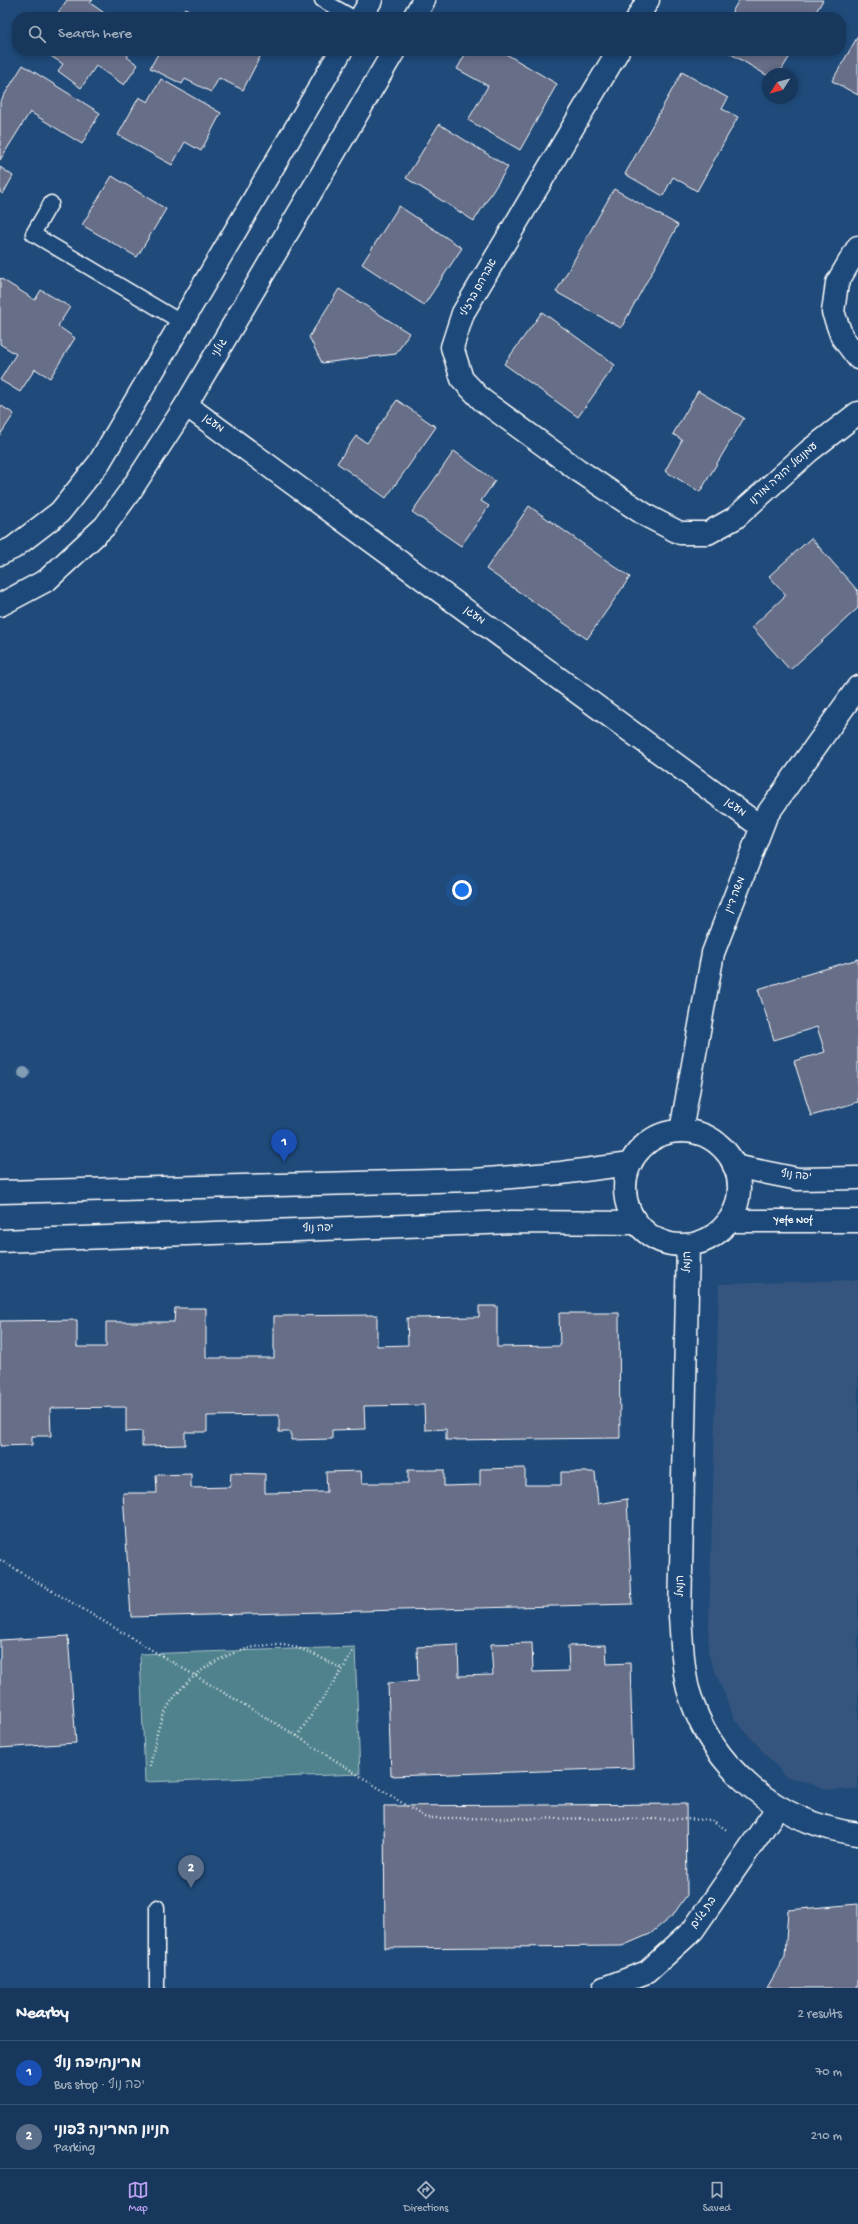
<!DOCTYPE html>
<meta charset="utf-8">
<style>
body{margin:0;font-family:"Gochi Hand","Playpen Sans Hebrew",sans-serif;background:#244365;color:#f1f3f6}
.compass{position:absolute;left:762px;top:68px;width:36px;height:36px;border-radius:50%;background:#17385c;box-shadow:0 2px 6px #0003;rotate:234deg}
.you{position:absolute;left:462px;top:890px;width:14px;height:14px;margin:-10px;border:3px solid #fff;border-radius:50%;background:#1a73e8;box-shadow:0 0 0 6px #1a73e833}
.badge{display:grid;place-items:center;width:26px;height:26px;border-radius:50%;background:#bca0f2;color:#fff;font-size:13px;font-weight:700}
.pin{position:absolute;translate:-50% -33px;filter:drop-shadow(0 1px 2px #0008)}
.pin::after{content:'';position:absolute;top:21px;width:14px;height:12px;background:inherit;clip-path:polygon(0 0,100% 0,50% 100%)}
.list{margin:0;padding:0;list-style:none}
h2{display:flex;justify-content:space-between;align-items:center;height:52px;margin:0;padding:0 16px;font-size:17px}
h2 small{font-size:13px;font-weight:400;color:#9eacbb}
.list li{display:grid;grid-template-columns:26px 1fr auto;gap:12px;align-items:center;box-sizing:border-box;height:64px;padding:0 16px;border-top:1px solid #365272}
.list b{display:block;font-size:15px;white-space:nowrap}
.list p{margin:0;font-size:13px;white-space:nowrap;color:#9eacbb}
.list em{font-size:13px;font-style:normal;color:#9eacbb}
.icon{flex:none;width:22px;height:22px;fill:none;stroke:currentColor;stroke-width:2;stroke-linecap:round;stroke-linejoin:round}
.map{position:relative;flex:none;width:858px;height:1988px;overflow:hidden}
.search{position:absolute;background:#17385c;box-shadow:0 2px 6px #0003;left:12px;right:12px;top:12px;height:44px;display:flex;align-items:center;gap:10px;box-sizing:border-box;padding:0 14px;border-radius:16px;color:#9eacbb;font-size:15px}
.sheet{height:180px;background:#17385c}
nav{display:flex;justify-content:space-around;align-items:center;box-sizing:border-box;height:56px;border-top:1px solid #365272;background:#17385c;font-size:11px;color:#9eacbb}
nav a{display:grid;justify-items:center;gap:2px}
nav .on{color:#bca0f2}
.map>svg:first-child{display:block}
.built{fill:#34557e}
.green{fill:#50828d;stroke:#a8c0c6}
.building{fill:#666e88;stroke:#fff}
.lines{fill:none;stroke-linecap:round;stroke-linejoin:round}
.lane-casing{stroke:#fff;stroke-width:17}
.street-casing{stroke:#fff;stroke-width:25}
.secondary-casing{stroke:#fff;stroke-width:25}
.path{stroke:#fff;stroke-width:2.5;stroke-dasharray:1 3;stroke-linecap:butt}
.lane{stroke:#1f4a7a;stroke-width:14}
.street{stroke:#1f4a7a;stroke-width:22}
.secondary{stroke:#1f4a7a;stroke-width:22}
.tree{fill:#829cb3}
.labels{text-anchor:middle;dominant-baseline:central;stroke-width:3;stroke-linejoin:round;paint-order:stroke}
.street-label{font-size:11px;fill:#fff;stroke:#1f4a7a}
</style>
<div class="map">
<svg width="858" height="1988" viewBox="0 0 858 1988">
<rect width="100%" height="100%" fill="#1f4a7a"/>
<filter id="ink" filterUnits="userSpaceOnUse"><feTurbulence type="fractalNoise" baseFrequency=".025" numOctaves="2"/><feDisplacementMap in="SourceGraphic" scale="8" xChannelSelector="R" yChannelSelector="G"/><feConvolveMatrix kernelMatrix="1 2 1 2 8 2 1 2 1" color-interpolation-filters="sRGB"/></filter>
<g filter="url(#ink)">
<path class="built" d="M858,1280V1789L830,1790L785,1776L735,1720L708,1654L719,1284Z"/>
<path class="green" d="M355,1647L360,1774L145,1782L140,1654Z"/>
<path class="building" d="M67,0H93L90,3L110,17H55Z
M739,0H823L813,17H729Z
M185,8L202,17H180Z
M858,36V95L832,81Z
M43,51H131L127,57L138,65L124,85L96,66L81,88L58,71L63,64Z
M157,51H263L243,90L219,78L211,92L185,79L182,84L150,68L159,52Z
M467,51H501L557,84L520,150L468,120L488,86L457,69Z
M726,51H793L779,74H768V76Z
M23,65L100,113L82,144L30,112L0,160V102Z
M682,72L728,98L722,109L738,117L697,191L673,177L663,196L625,174Z
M161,79L221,113L201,151L185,142L172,165L118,135L139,97L148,102Z
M439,124L508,167L474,221L406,178Z
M0,167L13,176L3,194L0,192Z
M112,176L166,209L137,257L82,225Z
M614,189L678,225L621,328L556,292Z
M399,206L462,248L424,305L362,264Z
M0,278L35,300L41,290L70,307L58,326L75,338L50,378L35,369L20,392L0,380L16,354L0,344Z
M339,289L409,333L396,354L322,363L309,337Z
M542,312L615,365L578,417L504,364Z
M698,391L744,418L700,492L665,471L682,440L673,434Z
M397,400L436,427L386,498L337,463L356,436L367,443Z
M0,405L14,414L0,435Z
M454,451L495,481L481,501L489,506L461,546L412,512Z
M529,506L630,577L587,639L486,569Z
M811,538L858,591V608L790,670L752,627L786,595L769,576Z
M858,959V1102L811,1116L794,1061L825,1052L817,1027L774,1040L758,989Z
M479,1306H497V1347L560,1346L559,1313H619L620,1438L446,1440V1429L425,1430L424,1405L364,1406L365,1429L332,1430V1439L291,1440V1432H279V1415L207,1416V1432H185V1445L142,1446V1431L126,1432V1407L50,1408L51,1436H32V1445L0,1446V1321L77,1320V1347H106V1322H174L175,1308H206V1358H274V1316L377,1315V1346L408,1345L407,1318L479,1317Z
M525,1468V1485H561V1472H595L598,1504L627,1499L632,1604L131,1617L123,1493H157L156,1475L191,1474V1488L230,1487L231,1473L265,1474V1493L327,1492L326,1472L361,1471L362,1483H408V1470H444V1486L480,1485V1469Z
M68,1636L76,1743L0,1748V1640Z
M532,1643L533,1672L569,1671L568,1646L606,1645L607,1664L630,1663L633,1768L391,1776L388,1683L418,1681L417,1647L458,1645L459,1676L493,1675L491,1644Z
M686,1804L687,1895L673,1915L650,1934L622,1946L385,1948L384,1806Z
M858,1904V1988H767L785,1956L788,1910Z"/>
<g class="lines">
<g class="lane-casing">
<path id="lane" d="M322,0L352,17
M51,203L33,234L181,322
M157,1988V1907"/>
</g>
<g class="street-casing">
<path id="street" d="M638,17L648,0
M618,51L463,313L452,347L462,379L482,400L578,470L647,516L680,533H708L735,518L809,451L858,413
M858,247L837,283L833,312L842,337L858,358
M186,405L761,827
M681,1131L713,953L766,816L858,687
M688,1245L680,1616C682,1640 682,1666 688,1689C710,1768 778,1823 858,1834
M604,1988L647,1972L693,1930L778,1807"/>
</g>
<g class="secondary-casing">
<g id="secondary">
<path d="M361,17L371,0"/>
<path d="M414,17L424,0"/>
<path d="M0,554L13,548L60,512L99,463L341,51"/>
<path d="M0,605L47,580L105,526L131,490L186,405L394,51"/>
<circle cx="682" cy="1188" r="57"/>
<path d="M734,1166L798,1179L858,1178"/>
<path d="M0,1192L474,1180L561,1173L630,1164"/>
<path id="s1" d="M729,1221H858"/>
<path d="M0,1241L513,1222L637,1223"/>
</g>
</g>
<path class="path" d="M0,1560L297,1736L426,1818L681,1819L712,1820L728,1831
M297,1736L343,1669L355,1647
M150,1766C154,1749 156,1730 164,1714C185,1672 235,1643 281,1645C303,1646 324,1660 343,1669"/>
<use href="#lane" class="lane"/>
<use href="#street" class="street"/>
<use href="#secondary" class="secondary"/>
</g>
<circle class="tree" cx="24" cy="1073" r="6"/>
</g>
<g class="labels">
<g class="street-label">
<text transform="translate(479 288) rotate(-61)">אברהם ברזילי</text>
<text transform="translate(220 348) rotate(-60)">גולני</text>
<text transform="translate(213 424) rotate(36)">מעגן</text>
<text transform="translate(784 474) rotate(-42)">עמנואל יהודה מורנו</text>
<text transform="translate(474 616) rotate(36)">מעגן</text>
<text transform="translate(735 808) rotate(36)">מעגן</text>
<text transform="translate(736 895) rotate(-69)">משה דיין</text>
<text transform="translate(796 1176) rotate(6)">יפה נוף</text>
<text stroke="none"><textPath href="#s1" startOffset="64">Yefe Nof</textPath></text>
<text transform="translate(318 1229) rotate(-2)">יפה נוף</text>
<text transform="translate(688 1262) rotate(-89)">הנמל</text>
<text transform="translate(681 1586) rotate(-89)">הנמל</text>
<text transform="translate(704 1913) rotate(-55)">בת גלים</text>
</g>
</g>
</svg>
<svg class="compass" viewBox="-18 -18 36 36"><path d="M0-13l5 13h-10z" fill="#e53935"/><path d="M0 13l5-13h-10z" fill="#9eacbb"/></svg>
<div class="you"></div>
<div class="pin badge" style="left:284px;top:1162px;background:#1a4fb4">1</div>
<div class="pin badge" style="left:191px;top:1888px;background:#5c6f8a">2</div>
<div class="search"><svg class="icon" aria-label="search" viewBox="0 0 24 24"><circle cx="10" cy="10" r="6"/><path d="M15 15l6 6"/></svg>Search here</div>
</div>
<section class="sheet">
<h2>Nearby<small>2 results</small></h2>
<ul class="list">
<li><span class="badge" style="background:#1a4fb4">1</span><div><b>מרינה/יפה נוף</b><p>Bus stop · יפה נוף</p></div><em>70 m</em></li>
<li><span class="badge" style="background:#5c6f8a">2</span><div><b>חניון המרינה צפוני</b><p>Parking</p></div><em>210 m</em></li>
</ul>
</section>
<nav>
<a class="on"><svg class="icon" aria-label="map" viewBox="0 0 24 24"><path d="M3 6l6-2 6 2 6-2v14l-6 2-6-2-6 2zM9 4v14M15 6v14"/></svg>Map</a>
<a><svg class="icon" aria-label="directions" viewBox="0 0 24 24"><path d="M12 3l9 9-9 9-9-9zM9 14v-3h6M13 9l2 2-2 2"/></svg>Directions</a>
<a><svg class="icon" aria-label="saved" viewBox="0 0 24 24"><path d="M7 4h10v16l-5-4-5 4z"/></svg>Saved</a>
</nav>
